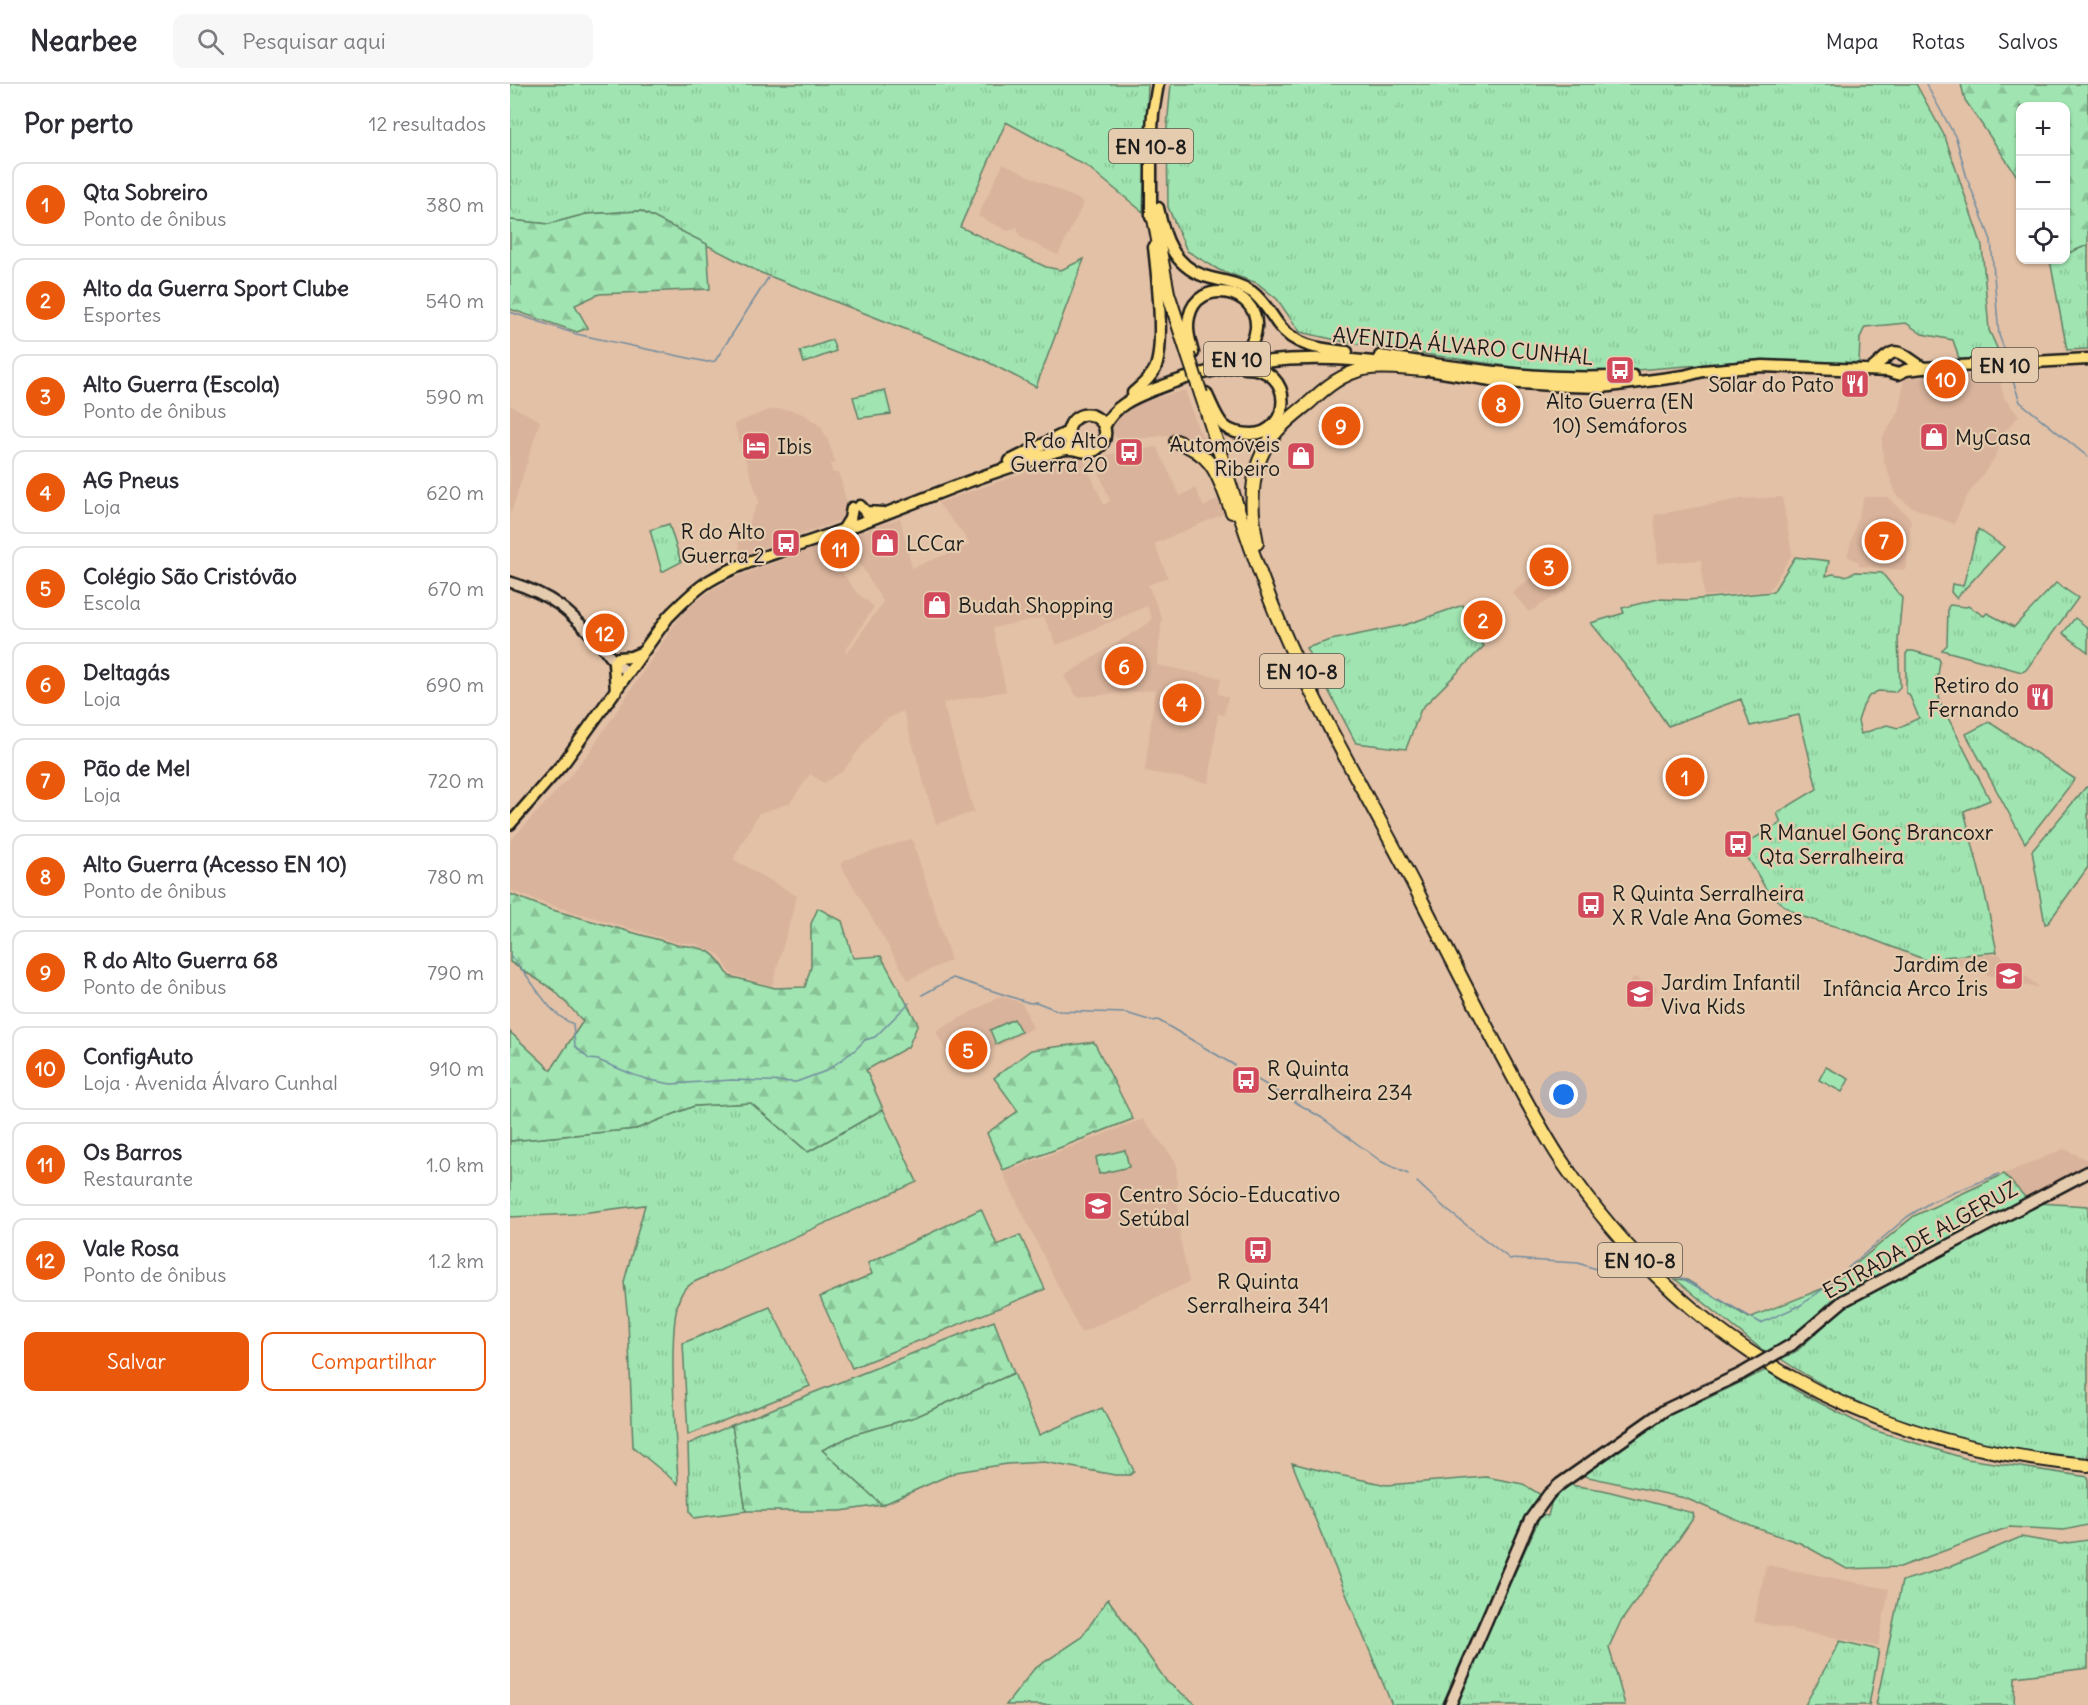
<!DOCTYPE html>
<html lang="pt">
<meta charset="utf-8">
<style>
body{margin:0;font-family:Delius,sans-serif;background:#f7f7f7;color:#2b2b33}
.controls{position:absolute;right:18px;top:18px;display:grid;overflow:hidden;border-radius:12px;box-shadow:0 2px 4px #0004}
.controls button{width:54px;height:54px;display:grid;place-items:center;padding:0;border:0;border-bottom:2px solid #e1e1e2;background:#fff;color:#2b2b33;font:30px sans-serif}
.you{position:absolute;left:1054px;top:1011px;width:21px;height:21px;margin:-15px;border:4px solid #fff;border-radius:50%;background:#1a73e8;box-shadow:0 0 0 9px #1a73e833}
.badge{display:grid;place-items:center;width:39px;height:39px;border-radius:50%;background:#ea580c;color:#fff;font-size:20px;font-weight:700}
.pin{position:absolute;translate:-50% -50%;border:3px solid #fff;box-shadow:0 2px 6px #0006}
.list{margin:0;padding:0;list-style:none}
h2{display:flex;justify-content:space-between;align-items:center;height:78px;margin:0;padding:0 24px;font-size:26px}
h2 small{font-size:20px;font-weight:400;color:#7c7c81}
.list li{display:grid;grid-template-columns:39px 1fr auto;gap:18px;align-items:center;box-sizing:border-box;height:84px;margin:0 12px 12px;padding:0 12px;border:2px solid #e1e1e2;border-radius:12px}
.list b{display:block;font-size:22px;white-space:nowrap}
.list p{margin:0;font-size:20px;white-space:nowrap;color:#7c7c81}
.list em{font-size:20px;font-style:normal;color:#7c7c81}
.actions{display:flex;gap:12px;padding:18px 24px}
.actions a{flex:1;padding:14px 0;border:2px solid #ea580c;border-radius:12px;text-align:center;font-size:21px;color:#ea580c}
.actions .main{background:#ea580c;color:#fff}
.icon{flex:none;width:33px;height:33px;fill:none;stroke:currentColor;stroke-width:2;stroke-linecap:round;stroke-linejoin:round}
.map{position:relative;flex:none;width:1578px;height:1621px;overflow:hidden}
header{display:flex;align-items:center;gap:36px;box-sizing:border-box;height:84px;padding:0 30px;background:#fff;border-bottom:2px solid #e1e1e2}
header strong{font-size:28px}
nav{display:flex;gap:33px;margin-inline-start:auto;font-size:21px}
.search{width:420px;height:54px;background:#f7f7f7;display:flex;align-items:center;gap:15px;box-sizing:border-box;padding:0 21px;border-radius:12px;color:#7c7c81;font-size:22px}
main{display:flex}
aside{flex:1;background:#fff}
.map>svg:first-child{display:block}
.built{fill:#d9b39b}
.grass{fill:url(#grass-tufts);stroke:#5e8066;stroke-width:1.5}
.forest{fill:url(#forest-firs);stroke:#5e8066;stroke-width:1.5}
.pitch{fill:#a0e5b1;stroke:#5e8066;stroke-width:1.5}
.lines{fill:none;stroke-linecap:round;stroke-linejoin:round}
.stream{stroke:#718c9f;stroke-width:1.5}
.tertiary-casing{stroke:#1c1c1c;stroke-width:14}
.secondary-casing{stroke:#1c1c1c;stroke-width:15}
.primary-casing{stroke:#1c1c1c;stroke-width:15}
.trunk-casing{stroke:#1c1c1c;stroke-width:16}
.tertiary{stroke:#e6ccae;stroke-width:9}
.secondary{stroke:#e6ccae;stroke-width:10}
.primary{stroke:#fedf80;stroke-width:10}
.trunk{stroke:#fedf80;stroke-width:12}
.secondary-bridge-casing{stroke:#1c1c1c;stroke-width:15;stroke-linecap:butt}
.trunk-bridge-casing{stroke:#1c1c1c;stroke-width:16;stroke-linecap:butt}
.secondary-bridge{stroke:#e6ccae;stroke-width:10}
.trunk-bridge{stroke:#fedf80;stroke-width:12}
.labels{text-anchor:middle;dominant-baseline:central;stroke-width:4.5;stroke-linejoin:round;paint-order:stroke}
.shield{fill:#e6ccae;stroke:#595148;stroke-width:1.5}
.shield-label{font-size:20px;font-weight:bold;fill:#1c1c1c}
.street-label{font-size:21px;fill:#1c1c1c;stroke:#e6ccae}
.poi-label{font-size:21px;fill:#1c1c1c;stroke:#e6ccae;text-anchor:start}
</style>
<header>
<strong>Nearbee</strong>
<div class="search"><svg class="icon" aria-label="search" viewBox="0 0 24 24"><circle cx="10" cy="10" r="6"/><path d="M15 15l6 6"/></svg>Pesquisar aqui</div>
<nav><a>Mapa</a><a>Rotas</a><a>Salvos</a></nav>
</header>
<main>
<aside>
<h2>Por perto<small>12 resultados</small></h2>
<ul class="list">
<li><span class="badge">1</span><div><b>Qta Sobreiro</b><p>Ponto de ônibus</p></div><em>380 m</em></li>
<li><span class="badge">2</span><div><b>Alto da Guerra Sport Clube</b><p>Esportes</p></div><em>540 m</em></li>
<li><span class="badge">3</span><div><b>Alto Guerra (Escola)</b><p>Ponto de ônibus</p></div><em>590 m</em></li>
<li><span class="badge">4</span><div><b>AG Pneus</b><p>Loja</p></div><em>620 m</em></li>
<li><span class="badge">5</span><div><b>Colégio São Cristóvão</b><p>Escola</p></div><em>670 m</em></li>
<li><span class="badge">6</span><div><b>Deltagás</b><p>Loja</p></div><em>690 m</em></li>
<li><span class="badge">7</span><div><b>Pão de Mel</b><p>Loja</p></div><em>720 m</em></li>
<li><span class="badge">8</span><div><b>Alto Guerra (Acesso EN 10)</b><p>Ponto de ônibus</p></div><em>780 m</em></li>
<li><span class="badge">9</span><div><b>R do Alto Guerra 68</b><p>Ponto de ônibus</p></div><em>790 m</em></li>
<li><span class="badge">10</span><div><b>ConfigAuto</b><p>Loja · Avenida Álvaro Cunhal</p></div><em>910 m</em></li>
<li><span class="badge">11</span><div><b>Os Barros</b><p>Restaurante</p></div><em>1.0 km</em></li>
<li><span class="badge">12</span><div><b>Vale Rosa</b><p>Ponto de ônibus</p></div><em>1.2 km</em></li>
</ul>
<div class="actions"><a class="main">Salvar</a><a>Compartilhar</a></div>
</aside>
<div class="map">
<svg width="1578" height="1621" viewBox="0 0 1578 1621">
<defs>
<pattern id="grass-tufts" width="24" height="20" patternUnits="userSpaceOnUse" patternTransform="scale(1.5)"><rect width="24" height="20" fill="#a0e5b1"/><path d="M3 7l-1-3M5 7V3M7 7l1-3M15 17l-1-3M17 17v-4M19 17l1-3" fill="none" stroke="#89c498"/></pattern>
<pattern id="forest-firs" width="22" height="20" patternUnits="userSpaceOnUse" patternTransform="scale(1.5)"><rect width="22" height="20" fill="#a0e5b1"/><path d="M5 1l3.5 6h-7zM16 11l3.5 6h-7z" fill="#89c498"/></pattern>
</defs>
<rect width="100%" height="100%" fill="#e3c1a6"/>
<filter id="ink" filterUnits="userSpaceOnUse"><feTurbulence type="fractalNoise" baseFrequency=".0167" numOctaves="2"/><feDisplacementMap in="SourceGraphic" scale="12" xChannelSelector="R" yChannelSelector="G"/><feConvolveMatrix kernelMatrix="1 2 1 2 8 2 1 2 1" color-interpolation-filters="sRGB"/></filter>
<g filter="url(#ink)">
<path class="built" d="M493,80L574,118L548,171L510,153L507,143L498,147L468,132Z
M1473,291L1478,293L1492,294L1491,303L1495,315L1509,332L1496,346L1484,375L1457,412L1444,440L1402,423L1387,412L1373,375L1372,354L1390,325L1394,294Z
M675,306L688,344L698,361L676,353L658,351L612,357L605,353L602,346L605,338L620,325L636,317Z
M0,321L30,337L0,432Z
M268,325L281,326L295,331L311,343L317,354L326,379L320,381L323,389H329L338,424V430L334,435L233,471L228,460L249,417L224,340L256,327Z
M647,363L670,412L685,404L694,423L707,415L715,429L644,460L658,493L638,501L652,534L647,581L711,594L708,610L718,613L714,631L708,630L699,699L635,687L645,606L567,613L554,592L640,538L642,534L637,522L547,561L534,533L483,544L496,607L433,619L464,728L426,740L393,627L377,635L363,647L333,687L314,699L300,690L280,719L249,729L223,775L287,812L262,902L221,890L210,871L187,860L166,858L37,820L0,806V757L56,697L80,667L167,537L182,521L203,505L229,492L313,461L346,508L364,523L335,567L337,569L373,518L344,470L328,475L318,460L390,434L402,484L460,461L451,447L428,419L510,390L572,372L594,421L600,417L583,373Z
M1272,413L1282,470L1259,507L1194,512L1191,476L1148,479L1144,431L1231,415Z
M1354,413H1377L1399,433L1401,438L1395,486L1349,482V478L1337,472Z
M1045,477L1051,480L1058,505L1019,528L1002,508Z
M402,755L441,876L398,896L331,781L335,776Z
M1489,870L1529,903L1511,901L1455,884L1435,875Z
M1123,893L1146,902L1147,906L1137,925L1114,915Z
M491,912L512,919L523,944L445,986L426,947Z
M633,1035L666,1078L670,1154L679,1198L571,1249L493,1089Z
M1554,1065L1578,1076V1081L1516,1114L1494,1090Z
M1256,1481L1379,1505L1368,1562L1244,1538Z"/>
<path class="grass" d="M0,0H638L633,128L578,83L496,38L450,143L536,183L551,186L574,175L526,303L472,275L249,188L131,127L76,130L39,140L0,136Z
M661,0H1406L1435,53L1472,162L1479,246L1491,273L1450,278L1443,256L1412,250L1396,239L1355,243L1350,254L1349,280L1251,276L1077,290L1023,286L840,259L790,248L767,215L747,199L709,186L677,167L658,123L657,43Z
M1578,161V265L1557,266L1540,176H1556V170Z
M322,256L326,267L294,279L290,267Z
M375,306L381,330L349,334L343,313Z
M159,440L171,478L152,488L140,446Z
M1468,445L1494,463L1446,514L1441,508L1442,500L1453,502Z
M1285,473L1319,477L1316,492L1323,490L1335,492L1346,488L1372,489L1392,514L1388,556L1390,603L1385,608L1368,607L1359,612L1353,622L1348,637L1351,650L1377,641L1388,644L1409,634L1399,610L1396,609V570L1398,567H1403L1428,574L1430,577L1427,599L1430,618L1480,716L1454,727L1475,810L1487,868L1433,873L1429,881L1338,846L1290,832L1273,821L1256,805L1231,762L1271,739L1267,729L1307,705L1289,631L1240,642L1231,615L1158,642L1123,591L1081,539L1114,529L1112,524L1148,515L1178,516L1263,508Z
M1546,499L1568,514L1516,586L1512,588L1432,566L1437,561L1438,523L1440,521L1456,523L1458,522L1474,532L1477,529L1504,543Z
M953,521L968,555L974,562L911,625L896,665L846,659L796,564L821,556L895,541Z
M1479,638L1565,695L1515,759L1456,650Z
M1576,703L1578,704V783L1538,839L1535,840L1522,767Z
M241,1019L298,1068L373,1025L407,1098L182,1199C179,1202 174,1205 172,1209C155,1235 167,1363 168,1400L123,1363L118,1235L114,1198L135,1121L63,1130L0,1133V1057L126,1045L184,1022Z
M1494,1090L1516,1114L1322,1216L1280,1256L1256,1269L1165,1195L1177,1196L1239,1234L1319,1202L1404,1132Z
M1528,1119L1578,1122V1375C1471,1368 1360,1336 1271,1275L1287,1267L1339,1219Z
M260,1223L300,1302L178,1351L173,1259Z
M1256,1286L1287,1307L1360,1345L1457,1375L1578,1393V1441L1554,1446L1499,1443L1390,1483L1337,1485L1290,1459L1243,1443L1175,1414L1069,1391L1159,1330L1194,1316Z
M504,1289L529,1351L592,1324L624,1387L620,1391H605L534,1378L497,1380L446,1388L372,1421L312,1366L345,1350L405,1333Z
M222,1341L236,1427L184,1434L180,1428L178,1360Z
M782,1379L824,1390L877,1401L976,1393L1013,1400L1031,1411L1008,1448L932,1621H882Z
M1060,1401L1093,1406L1183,1429L1184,1433L1110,1539L1099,1563L1115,1621H945L1031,1431L1038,1432L1042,1416Z
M1511,1453L1551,1460L1578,1456V1584L1505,1593L1504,1621H1366L1392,1497L1442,1482Z
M598,1515L657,1598L687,1621H496L524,1585L571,1554Z
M1330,1557L1369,1566L1359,1621H1295Z"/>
<path class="forest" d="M1451,0H1578V161L1556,170V22H1510V103L1507,92L1455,16Z
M131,127L197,160L200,205L89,210L65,221L78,244L67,248L0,225V136L39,140L76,130Z
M0,810L39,825L167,861C197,863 204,866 219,892L265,904L295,903L301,883V840L308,824L332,837L343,874L371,872L408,940L398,963L356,986L373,1025L298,1068L241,1019L184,1022L126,1045L0,1057V948L41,986L73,937L44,906L0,878Z
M584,958L623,1035L493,1086L477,1049L508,1027L484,994L521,966Z
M471,1125L487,1161L510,1151L535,1205L342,1284L310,1213L362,1190L358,1179Z
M484,1237L504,1289L405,1333L345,1350L312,1366L372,1421L331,1427H236L222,1341Z"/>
<path class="pitch" d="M978,518L990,545L969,555L956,527Z
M1565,534L1578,544V568L1553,549Z
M504,935L511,948L486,960L480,946Z
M1316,983L1339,995L1332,1008L1309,996Z
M615,1066L619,1083L589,1090L586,1073Z"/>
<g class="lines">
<path class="stream" d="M1416,0L1446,54L1457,94L1481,156L1489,251L1498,275
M0,228L66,250L197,278L205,277L258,194
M1500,288L1510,318L1578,373
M0,872C23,893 33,927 63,940L65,962L79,975L88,976L124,991L140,996L161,1000L222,996L286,998L316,987L345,966L355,956L365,953L399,919
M412,911L443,894L520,919L526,918L549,927L616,929L642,937L648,936L724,981
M743,993L812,1034L872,1078L898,1090
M907,1098L937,1126L1000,1175L1068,1179L1095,1188L1121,1191
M1162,1193H1170L1251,1239L1291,1221L1316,1203L1397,1133L1421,1118L1489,1090"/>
<g class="tertiary-casing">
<path id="tertiary" d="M0,498C44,512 58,526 89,559C101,572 102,579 119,588"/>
</g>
<g class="secondary-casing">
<path id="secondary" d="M1281,1261L1333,1217L1578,1088
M940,1621L1020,1436L1039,1410L1050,1400L1155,1326L1231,1290"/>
</g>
<g class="primary-casing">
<path id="primary" d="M648,124C654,153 663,181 694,192C710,197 727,198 742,208C753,216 760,229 768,240C785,263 811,265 837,268
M641,133V62L643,29L648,0
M683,269C680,258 676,245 679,233C687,193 749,204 746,244C745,254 741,263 733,268C725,274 713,277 703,280
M870,272C954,285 1037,298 1123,292
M906,284L994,298L1057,302L1092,303L1174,292L1193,287L1253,282L1378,287L1388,290L1396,286L1413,284L1578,275
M1361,286C1389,261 1383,264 1413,284
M623,309C631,302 640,295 645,285C655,263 647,189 644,163
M696,309C701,319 706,334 714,342C721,348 731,350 741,350C781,350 787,284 735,284
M594,343C605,320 626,313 648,304C722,275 800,269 879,280
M500,377L558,348
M350,422L356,428L373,429
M333,446L340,435L342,424
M108,574L121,573L133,568
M104,579L106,607
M0,740L55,677L158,533C171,520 183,507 199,497C232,477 277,466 313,453C352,439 390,424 428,409C459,397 490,386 522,376C533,372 545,366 557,365C568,364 577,372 587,365C598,357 598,341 587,334C567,321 547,348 566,365"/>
</g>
<g class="trunk-casing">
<path id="trunk" d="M642,124L658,209L678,271
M691,310C718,392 742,477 777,556C815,642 864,723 907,807C935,862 963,917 992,972C1012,1009 1031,1047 1055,1082C1180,1265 1358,1362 1578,1381
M666,357C706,372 707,391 722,428
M747,459C739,420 739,377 768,346C777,336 789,327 800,318C816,303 832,290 854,285C874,281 895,285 914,286"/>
</g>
<use href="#tertiary" class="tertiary"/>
<use href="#secondary" class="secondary"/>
<use href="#primary" class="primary"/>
<use href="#trunk" class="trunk"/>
<g class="secondary-bridge-casing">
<path id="secondary-bridge" d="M1231,1290L1281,1261"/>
</g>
<g class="trunk-bridge-casing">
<path id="trunk-bridge" d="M678,271L691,310"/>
</g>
<use href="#secondary-bridge" class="secondary-bridge"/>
<use href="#trunk-bridge" class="trunk-bridge"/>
</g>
</g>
<defs>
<g id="bus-square" transform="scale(1.5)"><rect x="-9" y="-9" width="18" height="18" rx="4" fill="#d1495b" stroke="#e6ccae"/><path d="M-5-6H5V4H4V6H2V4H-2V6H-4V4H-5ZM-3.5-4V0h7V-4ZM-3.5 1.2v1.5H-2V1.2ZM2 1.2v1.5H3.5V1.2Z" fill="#fff"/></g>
<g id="restaurant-square" transform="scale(1.5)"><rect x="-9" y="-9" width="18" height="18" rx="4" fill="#d1495b" stroke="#e6ccae"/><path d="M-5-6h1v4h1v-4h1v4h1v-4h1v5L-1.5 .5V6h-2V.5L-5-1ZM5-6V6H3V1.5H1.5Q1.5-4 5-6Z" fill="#fff"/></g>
<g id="shop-square" transform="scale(1.5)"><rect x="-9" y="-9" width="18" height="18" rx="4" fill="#d1495b" stroke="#e6ccae"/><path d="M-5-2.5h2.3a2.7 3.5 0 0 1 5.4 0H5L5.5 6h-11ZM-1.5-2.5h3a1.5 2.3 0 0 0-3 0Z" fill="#fff"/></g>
<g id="hotel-square" transform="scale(1.5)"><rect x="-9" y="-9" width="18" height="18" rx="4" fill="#d1495b" stroke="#e6ccae"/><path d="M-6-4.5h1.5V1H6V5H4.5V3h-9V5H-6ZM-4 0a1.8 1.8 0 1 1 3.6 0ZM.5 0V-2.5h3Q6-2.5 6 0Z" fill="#fff"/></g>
<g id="school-square" transform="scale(1.5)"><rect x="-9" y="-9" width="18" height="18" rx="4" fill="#d1495b" stroke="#e6ccae"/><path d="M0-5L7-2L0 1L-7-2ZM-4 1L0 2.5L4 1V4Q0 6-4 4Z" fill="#fff"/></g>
</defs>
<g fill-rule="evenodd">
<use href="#bus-square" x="1110" y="286"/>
<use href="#restaurant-square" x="1345" y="300"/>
<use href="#shop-square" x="1424" y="353"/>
<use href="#hotel-square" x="246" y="362"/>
<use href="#bus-square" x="619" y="368"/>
<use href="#shop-square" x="791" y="372"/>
<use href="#bus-square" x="276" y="459"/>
<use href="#shop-square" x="375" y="459"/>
<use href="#shop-square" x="427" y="521"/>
<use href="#restaurant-square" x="1530" y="613"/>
<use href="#bus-square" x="1228" y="760"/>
<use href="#bus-square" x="1081" y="821"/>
<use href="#school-square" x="1499" y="892"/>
<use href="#school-square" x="1130" y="910"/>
<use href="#bus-square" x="736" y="996"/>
<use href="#school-square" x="588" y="1122"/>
<use href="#bus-square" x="748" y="1166"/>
</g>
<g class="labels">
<g class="shield">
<rect x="599" y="45" width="84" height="34" rx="4.5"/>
<rect x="694" y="258" width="66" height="34" rx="4.5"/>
<rect x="1462" y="264" width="66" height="34" rx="4.5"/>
<rect x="750" y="570" width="84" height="34" rx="4.5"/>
<rect x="1088" y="1159" width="84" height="34" rx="4.5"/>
</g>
<g class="shield-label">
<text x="641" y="62">EN 10-8</text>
<text x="727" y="275">EN 10</text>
<text x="1495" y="281">EN 10</text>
<text x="792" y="587">EN 10-8</text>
<text x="1130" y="1176">EN 10-8</text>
</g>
<g class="street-label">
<text transform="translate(953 262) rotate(5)">AVENIDA ÁLVARO CUNHAL</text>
<text transform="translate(1410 1156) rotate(-29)">ESTRADA DE ALGERUZ</text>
</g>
<g class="poi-label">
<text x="1324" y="300" text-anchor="end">Solar do Pato</text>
<text x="1110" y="317" text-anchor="middle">Alto Guerra (EN<tspan x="1110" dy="24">10) Semáforos</tspan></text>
<text x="1445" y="353">MyCasa</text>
<text x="598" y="356" text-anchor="end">R do Alto<tspan x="598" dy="24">Guerra 20</tspan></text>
<text x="770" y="360" text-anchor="end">Automóveis<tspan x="770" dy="24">Ribeiro</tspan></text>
<text x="267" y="362">Ibis</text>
<text x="255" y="447" text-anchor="end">R do Alto<tspan x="255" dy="24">Guerra 2</tspan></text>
<text x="396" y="459">LCCar</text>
<text x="448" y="521">Budah Shopping</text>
<text x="1509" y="601" text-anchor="end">Retiro do<tspan x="1509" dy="24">Fernando</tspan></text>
<text x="1249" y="748">R Manuel Gonç Brancoxr<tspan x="1249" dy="24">Qta Serralheira</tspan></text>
<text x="1102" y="809">R Quinta Serralheira<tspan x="1102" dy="24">X R Vale Ana Gomes</tspan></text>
<text x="1478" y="880" text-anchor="end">Jardim de<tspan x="1478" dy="24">Infância Arco Íris</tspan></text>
<text x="1151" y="898">Jardim Infantil<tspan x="1151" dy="24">Viva Kids</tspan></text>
<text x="757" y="984">R Quinta<tspan x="757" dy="24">Serralheira 234</tspan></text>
<text x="609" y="1110">Centro Sócio-Educativo<tspan x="609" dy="24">Setúbal</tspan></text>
<text x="748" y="1197" text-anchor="middle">R Quinta<tspan x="748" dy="24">Serralheira 341</tspan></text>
</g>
</g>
</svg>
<div class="controls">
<button>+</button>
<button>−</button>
<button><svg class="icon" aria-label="locate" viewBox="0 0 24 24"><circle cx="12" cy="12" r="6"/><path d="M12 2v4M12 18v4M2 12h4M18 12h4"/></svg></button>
</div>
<div class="you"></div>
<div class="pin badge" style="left:1175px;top:693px">1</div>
<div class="pin badge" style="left:973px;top:536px">2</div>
<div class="pin badge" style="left:1039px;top:483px">3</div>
<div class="pin badge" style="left:672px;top:619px">4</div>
<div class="pin badge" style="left:458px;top:966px">5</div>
<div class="pin badge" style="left:614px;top:582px">6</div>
<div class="pin badge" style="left:1374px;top:457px">7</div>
<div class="pin badge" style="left:991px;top:320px">8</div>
<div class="pin badge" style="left:831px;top:342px">9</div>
<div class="pin badge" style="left:1436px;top:295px">10</div>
<div class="pin badge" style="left:330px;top:465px">11</div>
<div class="pin badge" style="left:95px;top:549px">12</div>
</div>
</main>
